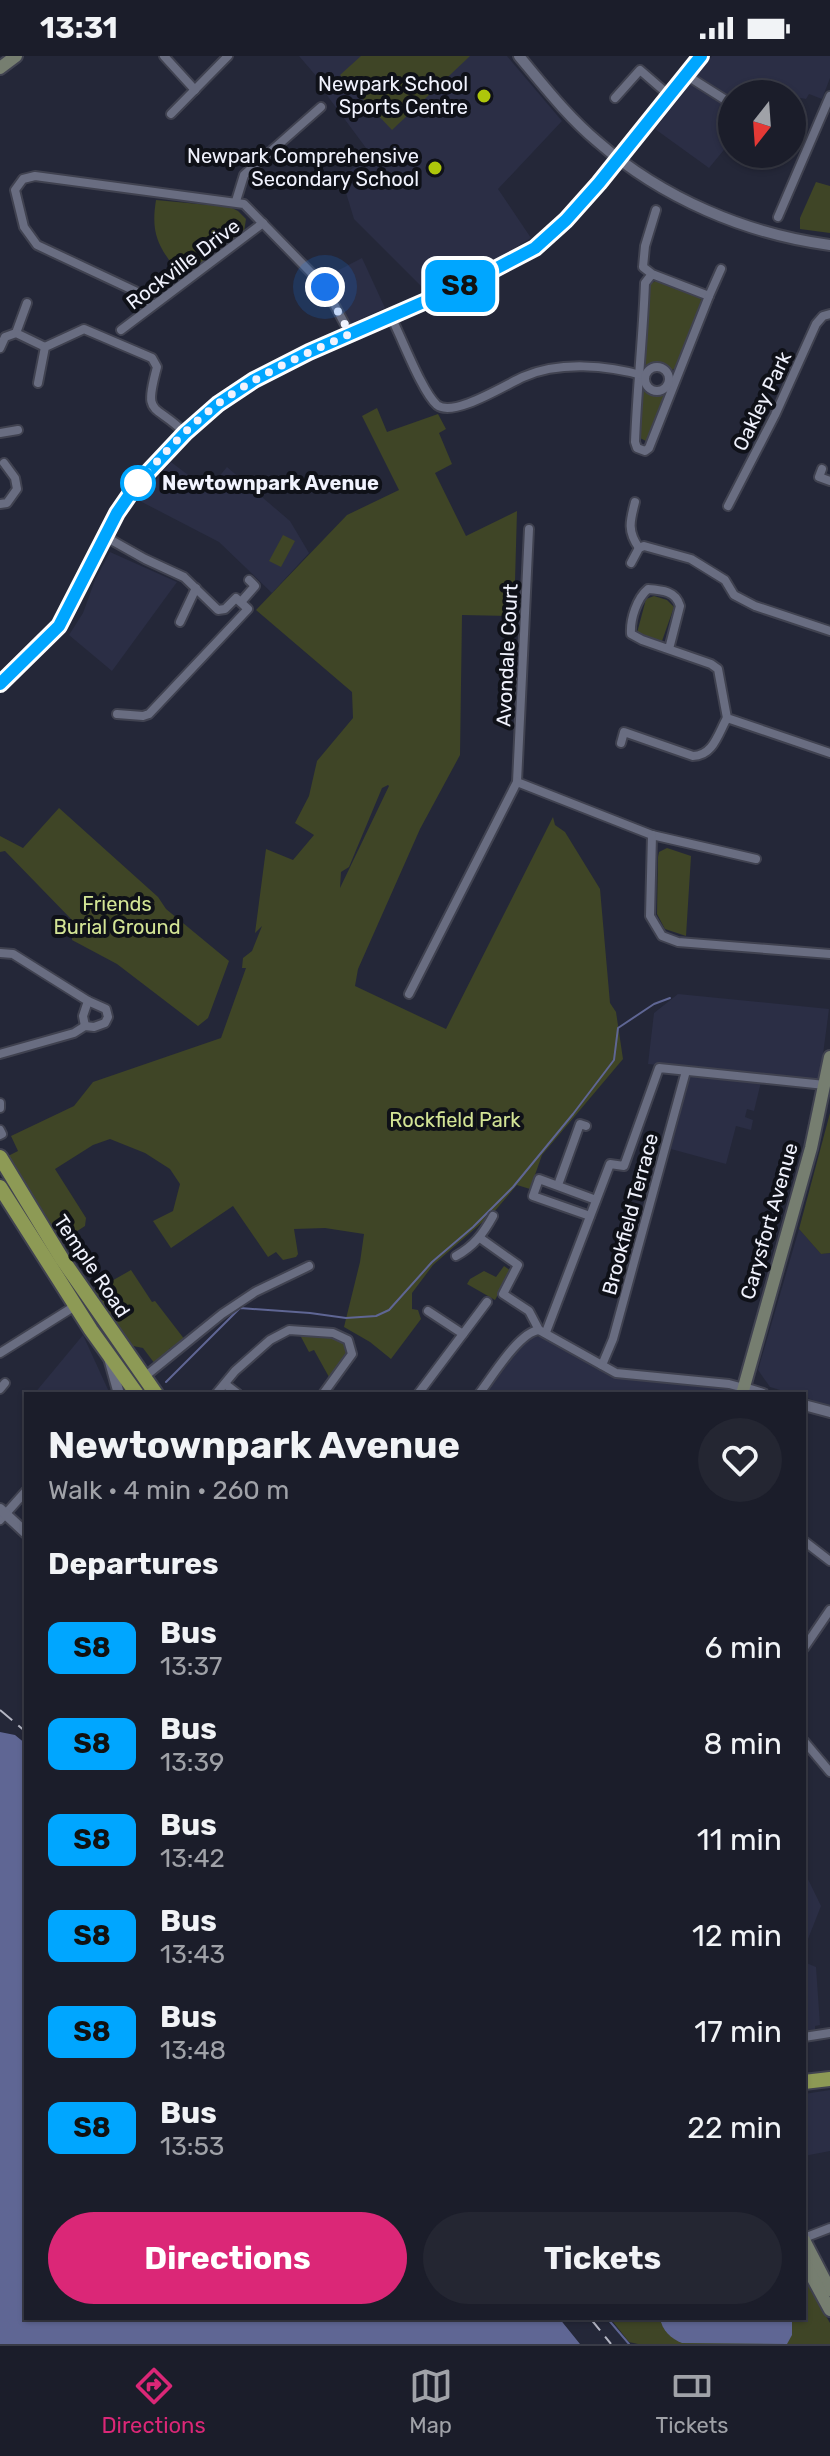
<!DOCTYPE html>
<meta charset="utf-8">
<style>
:root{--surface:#1b1d2a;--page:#242632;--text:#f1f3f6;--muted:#a0a2a8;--line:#393b47;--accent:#db2777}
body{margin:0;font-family:Rubik,sans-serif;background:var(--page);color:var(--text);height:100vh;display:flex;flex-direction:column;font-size:30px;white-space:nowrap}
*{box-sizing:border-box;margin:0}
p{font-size:26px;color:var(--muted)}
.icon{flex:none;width:44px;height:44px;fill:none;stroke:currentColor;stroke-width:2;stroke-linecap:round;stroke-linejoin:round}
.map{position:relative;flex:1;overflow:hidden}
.side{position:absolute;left:24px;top:1336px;width:782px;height:928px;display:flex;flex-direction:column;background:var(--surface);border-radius:0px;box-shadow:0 2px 6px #0004,0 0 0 2px var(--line)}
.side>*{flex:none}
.badge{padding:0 16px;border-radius:12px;font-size:28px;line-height:52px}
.needle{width:52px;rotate:197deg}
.fabs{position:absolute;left:718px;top:24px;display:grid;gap:16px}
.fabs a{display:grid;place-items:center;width:88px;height:88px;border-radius:50%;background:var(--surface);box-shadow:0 2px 6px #0004,0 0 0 2px var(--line);font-size:40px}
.you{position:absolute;width:40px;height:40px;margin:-20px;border:6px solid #fff;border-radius:50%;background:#1a73e8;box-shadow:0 0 0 12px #1a73e833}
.map>.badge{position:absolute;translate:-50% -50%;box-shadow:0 0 0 4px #fff}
h2{padding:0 24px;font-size:30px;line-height:72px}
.round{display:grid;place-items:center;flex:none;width:84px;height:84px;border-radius:42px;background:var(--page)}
.headline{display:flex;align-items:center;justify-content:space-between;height:136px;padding:0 24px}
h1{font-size:38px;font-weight:700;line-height:60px}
.button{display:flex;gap:16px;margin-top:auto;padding:16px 24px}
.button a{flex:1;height:92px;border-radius:48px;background:var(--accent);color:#fff;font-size:32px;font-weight:700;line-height:92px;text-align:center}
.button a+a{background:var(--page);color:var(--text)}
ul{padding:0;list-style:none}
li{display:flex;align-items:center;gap:24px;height:96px;padding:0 24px}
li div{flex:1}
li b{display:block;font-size:30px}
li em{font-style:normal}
li .badge{min-width:88px;font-weight:700;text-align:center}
.status{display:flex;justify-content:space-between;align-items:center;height:56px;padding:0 40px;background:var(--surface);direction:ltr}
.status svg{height:22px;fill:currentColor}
.tab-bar{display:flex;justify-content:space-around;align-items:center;height:112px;border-top:2px solid var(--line);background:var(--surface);font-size:22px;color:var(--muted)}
.tab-bar a{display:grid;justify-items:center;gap:4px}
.tab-bar .active{color:var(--accent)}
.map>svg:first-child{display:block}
</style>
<div class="status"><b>13:31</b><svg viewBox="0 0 49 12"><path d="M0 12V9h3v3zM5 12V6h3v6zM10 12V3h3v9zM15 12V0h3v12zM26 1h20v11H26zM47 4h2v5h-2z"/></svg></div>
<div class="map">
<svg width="830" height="2288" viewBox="0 0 830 2288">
<rect width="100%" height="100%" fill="#242738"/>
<!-- built -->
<g fill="#2b2e45">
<polygon points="299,0 507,0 562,65 498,133 531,182 497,203 425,234 354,163 343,127 345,118 361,106 366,92 326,38 317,21"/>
<polygon points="712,0 830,0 830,22 822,43 809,38 806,43 795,41 775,33 771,38 732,38 732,84 709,112 655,73"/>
<polygon points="362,202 385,252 348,269 325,225 333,217"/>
<polygon points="171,406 208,434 227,411 290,465 309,497 272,537 219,486 138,444"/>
<polygon points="110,496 177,526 112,615 69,579 83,557 95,524"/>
<polygon points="678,938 829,953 820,1021 816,1025 691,1012 680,1008 675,1011 648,1008 654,957"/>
<polygon points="689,1019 761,1026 754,1055 747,1053 745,1061 753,1064 751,1074 736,1070 726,1108 671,1093"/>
<polygon points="799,1173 821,1198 830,1197 830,1350 804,1341 804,1338 793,1338 770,1331 758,1314"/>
<polygon points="83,1279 110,1338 34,1338 54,1314"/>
<polygon points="532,1280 541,1281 614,1322 729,1332 732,1338 485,1338 524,1287"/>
<polygon points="804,1815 821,1850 804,1893"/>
<polygon points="804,1906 816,1911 820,1969 815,1970 815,1975 804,1976"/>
<polygon points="830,2034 830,2095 804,2100 804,2038"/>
</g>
<!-- green -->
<g fill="#3f4526" fill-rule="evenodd">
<polygon points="361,0 470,0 392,74 340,19"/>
<polygon points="816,126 830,130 830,177 800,173 800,162"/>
<path d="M 156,144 L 230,151 L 238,155 L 246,163 L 244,176 L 183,222 C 160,193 150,181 156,144 Z"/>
<polygon points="657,224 698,239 702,245 702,251 677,311 672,314 659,309 647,310 645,307 647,236 650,228"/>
<path d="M 641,327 C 650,337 658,339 669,333 L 646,385 L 640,382 Z"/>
<path d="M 377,352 L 387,376 L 438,358 L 446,373 L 439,377 L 452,408 L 435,417 L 466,480 L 517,455 L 514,560 L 462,559 L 460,699 L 420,773 L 358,913 L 355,930 L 446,973 L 553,761 L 555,769 L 565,776 L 600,833 L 610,947 L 616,956 L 623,1003 L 542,1099 L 530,1133 L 517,1129 L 493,1157 L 433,1209 L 412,1237 L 412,1253 L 418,1254 L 421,1263 L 391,1303 L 370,1286 L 344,1271 L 360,1206 L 364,1178 L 325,1172 L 294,1173 L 298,1198 L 296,1201 L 283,1204 L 276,1196 L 268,1201 L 233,1150 L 171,1192 L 153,1165 L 173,1155 L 180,1128 L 170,1113 L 145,1097 L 110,1083 L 93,1089 L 55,1113 L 86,1162 L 85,1170 L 62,1185 L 8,1100 L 18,1095 L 11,1080 L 74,1050 L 93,1026 L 221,982 L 246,912 L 242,912 L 243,902 L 252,895 L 262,870 L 255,877 L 266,793 L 293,804 L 314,779 L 295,767 L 309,740 L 317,705 L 353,662 L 352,636 L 256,554 L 347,459 L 399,434 L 362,360 ZM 388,729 L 389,730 L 340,832 L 341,816 L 349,811 L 382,732 Z"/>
<polygon points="283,479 295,485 281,511 269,505"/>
<polygon points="654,540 667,544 674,551 662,585 637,577 646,543"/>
<polygon points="59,752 158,841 166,853 229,905 208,962 198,970 117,908 72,884 72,864 5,795 0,796 0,780 23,792"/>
<polygon points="667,792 691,800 686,880 665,873 657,858 658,801 659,796"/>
<polygon points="830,1057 830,1197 821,1198 799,1173"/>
<polygon points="504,1210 511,1215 495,1244 467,1228 470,1223 484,1215 496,1221"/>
<polygon points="131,1214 152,1246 155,1245 185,1284 173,1293 170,1292 165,1300 155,1308 143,1292 133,1290 94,1235"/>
<polygon points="300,1279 335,1282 345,1289 346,1297 329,1321 314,1294 309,1296"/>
<polygon points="804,2222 830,2267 830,2288 638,2288 629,2286 610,2262 804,2262"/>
</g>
<!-- water -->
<g fill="#5f6694">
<polygon points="0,1676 15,1679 26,1688 26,2262 559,2262 580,2288 0,2288"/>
<path d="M 660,2262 L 792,2262 L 792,2279 L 787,2288 L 682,2287 C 671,2283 662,2274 660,2262 Z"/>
</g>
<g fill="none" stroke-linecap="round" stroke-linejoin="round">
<!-- stream -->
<g stroke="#5f6694" stroke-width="2">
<polyline points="166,1326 240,1252 310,1257 346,1262 376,1260 389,1254 432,1206 473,1171 513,1131 573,1058 614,1004 618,972 654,948 670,942"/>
<polyline points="607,2262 629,2288"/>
</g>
<!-- minor casing -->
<g stroke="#404250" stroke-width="12">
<g id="minor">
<polyline points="164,0 195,34"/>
<polyline points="686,19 732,48"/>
<polyline points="615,42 640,14 670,40"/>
<polyline points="171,58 228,0"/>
<polyline points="236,145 244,119 321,51"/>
<polyline points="778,161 830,40"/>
<path d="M 652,218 L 645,227 C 643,280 637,333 635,386 L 637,392 L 645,395 L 649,392 L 709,240 L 652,218 L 643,211 L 645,190 L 656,154"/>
<polyline points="709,240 721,213"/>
<polyline points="153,249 135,235 37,189 24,171 15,134 23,123 35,120 244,148 325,231 350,278"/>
<path d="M 391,261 C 402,282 422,336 437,349 C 453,362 505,329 523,321 C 559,305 607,309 645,320"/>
<polyline points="121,274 263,167"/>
<polyline points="16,277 27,247"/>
<polyline points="0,292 5,281 16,277 45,291"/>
<circle cx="657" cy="323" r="12"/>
<path d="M 38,327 L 45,291 L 84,273 L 152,302 L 157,311 C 143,362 154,346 185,377"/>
<polyline points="0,377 18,374"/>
<polyline points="822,413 819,421 830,425"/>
<path d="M 635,446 C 630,465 627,475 639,492"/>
<polyline points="0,448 7,447 17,433 15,422 4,407"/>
<polyline points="728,450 775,359 816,268 823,260 830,258"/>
<polyline points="529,473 517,726 652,779 756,803"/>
<polyline points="104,480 145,503 184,521 218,554 225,553 236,542 248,553 149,658 143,660 117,658"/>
<polyline points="631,507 639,492 644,490 691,503 725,524 734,539 755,550 830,575"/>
<polyline points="241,546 255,530 249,524"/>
<polyline points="180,566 196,532"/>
<path d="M 669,593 L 680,550 C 676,535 662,534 648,533 C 637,542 630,563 631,578 L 642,584 L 711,608 L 718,613 L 727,662 L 830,697"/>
<path d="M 621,687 L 624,676 L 693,700 C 713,700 718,678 727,662"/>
<polyline points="652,779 650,860 662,880 678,886 830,898"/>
<polyline points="0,897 13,898 88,945 83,960 85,970"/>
<polyline points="409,938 517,726"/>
<polyline points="0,998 74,977 85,970 94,971 105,967 108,961 106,953 88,945"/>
<polyline points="0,1047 0,1052"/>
<polyline points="0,1074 2,1078 0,1079"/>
<polyline points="558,1129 580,1068 586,1070"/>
<polyline points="590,1160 533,1140 539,1123 596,1144"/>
<polyline points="480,1182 518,1209 503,1238 529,1255 539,1274"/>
<path d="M 456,1200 C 474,1190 483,1178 493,1160"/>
<polyline points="428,1255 463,1278"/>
<polyline points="546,1276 610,1108 624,1110 659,1012 825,1029"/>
<polyline points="0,1297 75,1250"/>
<polyline points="602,1309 613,1283 686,1015"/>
<polyline points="143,1322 222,1258 255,1236 309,1210"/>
<polyline points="225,1328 238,1338"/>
<polyline points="0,1333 5,1327"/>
<polyline points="216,1338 235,1315 270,1284 289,1274 333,1277 348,1284 352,1298 323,1338"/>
<polyline points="418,1338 487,1246"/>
<path d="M 479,1338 C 492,1321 519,1276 539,1274 L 616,1317 L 729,1328 L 744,1332"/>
<polyline points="0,1464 26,1435"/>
<polyline points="804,1485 830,1505"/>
<polyline points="804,1592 830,1554"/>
<polyline points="804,1685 830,1716"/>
<polyline points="804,1981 830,1977"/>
<polyline points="804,2182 830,2172"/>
</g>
</g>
<!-- tertiary casing -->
<g stroke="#404250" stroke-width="14">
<g id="tertiary">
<path d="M 519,0 C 544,30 568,61 598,86 C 662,142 746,178 830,189"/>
<polyline points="109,1302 119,1338"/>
<polyline points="744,1332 763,1338"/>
<polyline points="804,1349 830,1356"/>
<polyline points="0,1453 26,1477"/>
</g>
</g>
<!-- secondary casing -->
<g stroke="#404250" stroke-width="16">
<g id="secondary">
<polyline points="0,12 16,0"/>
<polyline points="0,628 59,570 117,457 137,428 185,377 218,348 254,324 309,296 474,224 535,192 566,164 599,127 701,0"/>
<polyline points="742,1338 811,1092 830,1001"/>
<polyline points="804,2184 830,2234"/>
<polyline points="804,2206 830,2254"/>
</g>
</g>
<!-- trunk casing -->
<g stroke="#404250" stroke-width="18">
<g id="trunk">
<polyline points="0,1101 62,1203 156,1338"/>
<polyline points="0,1131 91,1274 137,1338"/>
<polyline points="804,2026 830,2023"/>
</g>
</g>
<!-- minor -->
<use href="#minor" stroke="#696d81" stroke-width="8"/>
<!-- tertiary -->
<use href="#tertiary" stroke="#696d81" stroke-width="10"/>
<!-- secondary -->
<use href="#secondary" stroke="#767e70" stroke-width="12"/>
<!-- trunk -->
<use href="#trunk" stroke="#8d9a55" stroke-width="14"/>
<!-- rail -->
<g stroke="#b4b6c3" stroke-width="2" stroke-dasharray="16 8" stroke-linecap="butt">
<polyline points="0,1654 26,1676"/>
<polyline points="590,2262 611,2288"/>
</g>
</g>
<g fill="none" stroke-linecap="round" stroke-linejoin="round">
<!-- line casing -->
<g stroke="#fff" stroke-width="18">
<polyline id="line" points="0,628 59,570 117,457 137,428 185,377 218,348 254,324 309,296 474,224 535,192 566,164 599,127 701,0"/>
</g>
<!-- line -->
<use href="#line" stroke="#00a6ff" stroke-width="12"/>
<!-- walk -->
<path stroke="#f0f2fd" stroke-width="8" stroke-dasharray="0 14.4" d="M 138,427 C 159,403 189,369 219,347 C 259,318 305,298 350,278 L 325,231"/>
</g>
<!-- markers -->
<g fill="#aec60b" stroke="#0f1118" stroke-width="3">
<circle cx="484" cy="40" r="8"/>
<circle cx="435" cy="112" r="8"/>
</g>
<circle fill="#fff" stroke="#00a6ff" stroke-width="4" cx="138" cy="427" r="16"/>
<g text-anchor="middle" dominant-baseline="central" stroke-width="8" stroke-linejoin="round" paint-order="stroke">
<!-- poi labels -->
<g font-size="20" fill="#f0f2fd" stroke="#0f1118" text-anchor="end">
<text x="468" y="28">Newpark School<tspan x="468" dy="23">Sports Centre</tspan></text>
<text x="419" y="100">Newpark Comprehensive<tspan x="419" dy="23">Secondary School</tspan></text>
</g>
<!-- street labels -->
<g font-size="20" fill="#f0f2fd" stroke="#0f1118">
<text transform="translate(183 208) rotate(-37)">Rockville Drive</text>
<text transform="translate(762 345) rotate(-64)">Oakley Park</text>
<text transform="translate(507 599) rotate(-87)">Avondale Court</text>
<text transform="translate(630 1158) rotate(-75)">Brookfield Terrace</text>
<text transform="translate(769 1165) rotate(-74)">Carysfort Avenue</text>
<text transform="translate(92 1210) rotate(56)">Temple Road</text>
</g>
<!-- stop labels -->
<g font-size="20" font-weight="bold" fill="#f0f2fd" stroke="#0f1118" text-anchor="start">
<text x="162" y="427">Newtownpark Avenue</text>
</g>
<!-- park labels -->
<g font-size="20" fill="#d3e495" stroke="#0f1118">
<text x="117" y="848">Friends<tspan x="117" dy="23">Burial Ground</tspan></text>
<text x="455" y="1064">Rockfield Park</text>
</g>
</g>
</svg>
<div class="fabs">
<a><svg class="needle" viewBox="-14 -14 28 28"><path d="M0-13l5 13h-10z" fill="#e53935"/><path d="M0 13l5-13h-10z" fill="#a0a2a8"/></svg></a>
</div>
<div class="you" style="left:325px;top:231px"></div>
<b class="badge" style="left:460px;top:230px;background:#00a6ff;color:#111">S8</b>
<section class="side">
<div class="headline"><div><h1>Newtownpark Avenue</h1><p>Walk · 4 min · 260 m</p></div><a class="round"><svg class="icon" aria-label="heart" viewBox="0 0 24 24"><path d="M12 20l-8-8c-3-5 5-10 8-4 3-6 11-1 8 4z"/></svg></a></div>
<h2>Departures</h2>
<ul>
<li><span class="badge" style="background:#00a6ff;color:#111">S8</span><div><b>Bus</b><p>13:37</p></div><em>6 min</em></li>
<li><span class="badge" style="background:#00a6ff;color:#111">S8</span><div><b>Bus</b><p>13:39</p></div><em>8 min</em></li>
<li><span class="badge" style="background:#00a6ff;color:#111">S8</span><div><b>Bus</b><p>13:42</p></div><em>11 min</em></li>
<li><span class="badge" style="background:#00a6ff;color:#111">S8</span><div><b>Bus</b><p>13:43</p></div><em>12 min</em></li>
<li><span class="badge" style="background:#00a6ff;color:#111">S8</span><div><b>Bus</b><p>13:48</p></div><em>17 min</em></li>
<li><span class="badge" style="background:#00a6ff;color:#111">S8</span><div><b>Bus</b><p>13:53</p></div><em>22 min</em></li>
</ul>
<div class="button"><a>Directions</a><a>Tickets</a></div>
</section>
</div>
<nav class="tab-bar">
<a class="active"><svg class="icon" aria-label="directions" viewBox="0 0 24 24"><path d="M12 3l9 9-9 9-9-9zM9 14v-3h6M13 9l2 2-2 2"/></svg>Directions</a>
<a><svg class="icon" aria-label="map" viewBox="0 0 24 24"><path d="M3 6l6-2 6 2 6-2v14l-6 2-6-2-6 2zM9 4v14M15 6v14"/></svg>Map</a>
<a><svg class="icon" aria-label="tickets" viewBox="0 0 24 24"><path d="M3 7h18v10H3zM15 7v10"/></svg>Tickets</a>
</nav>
